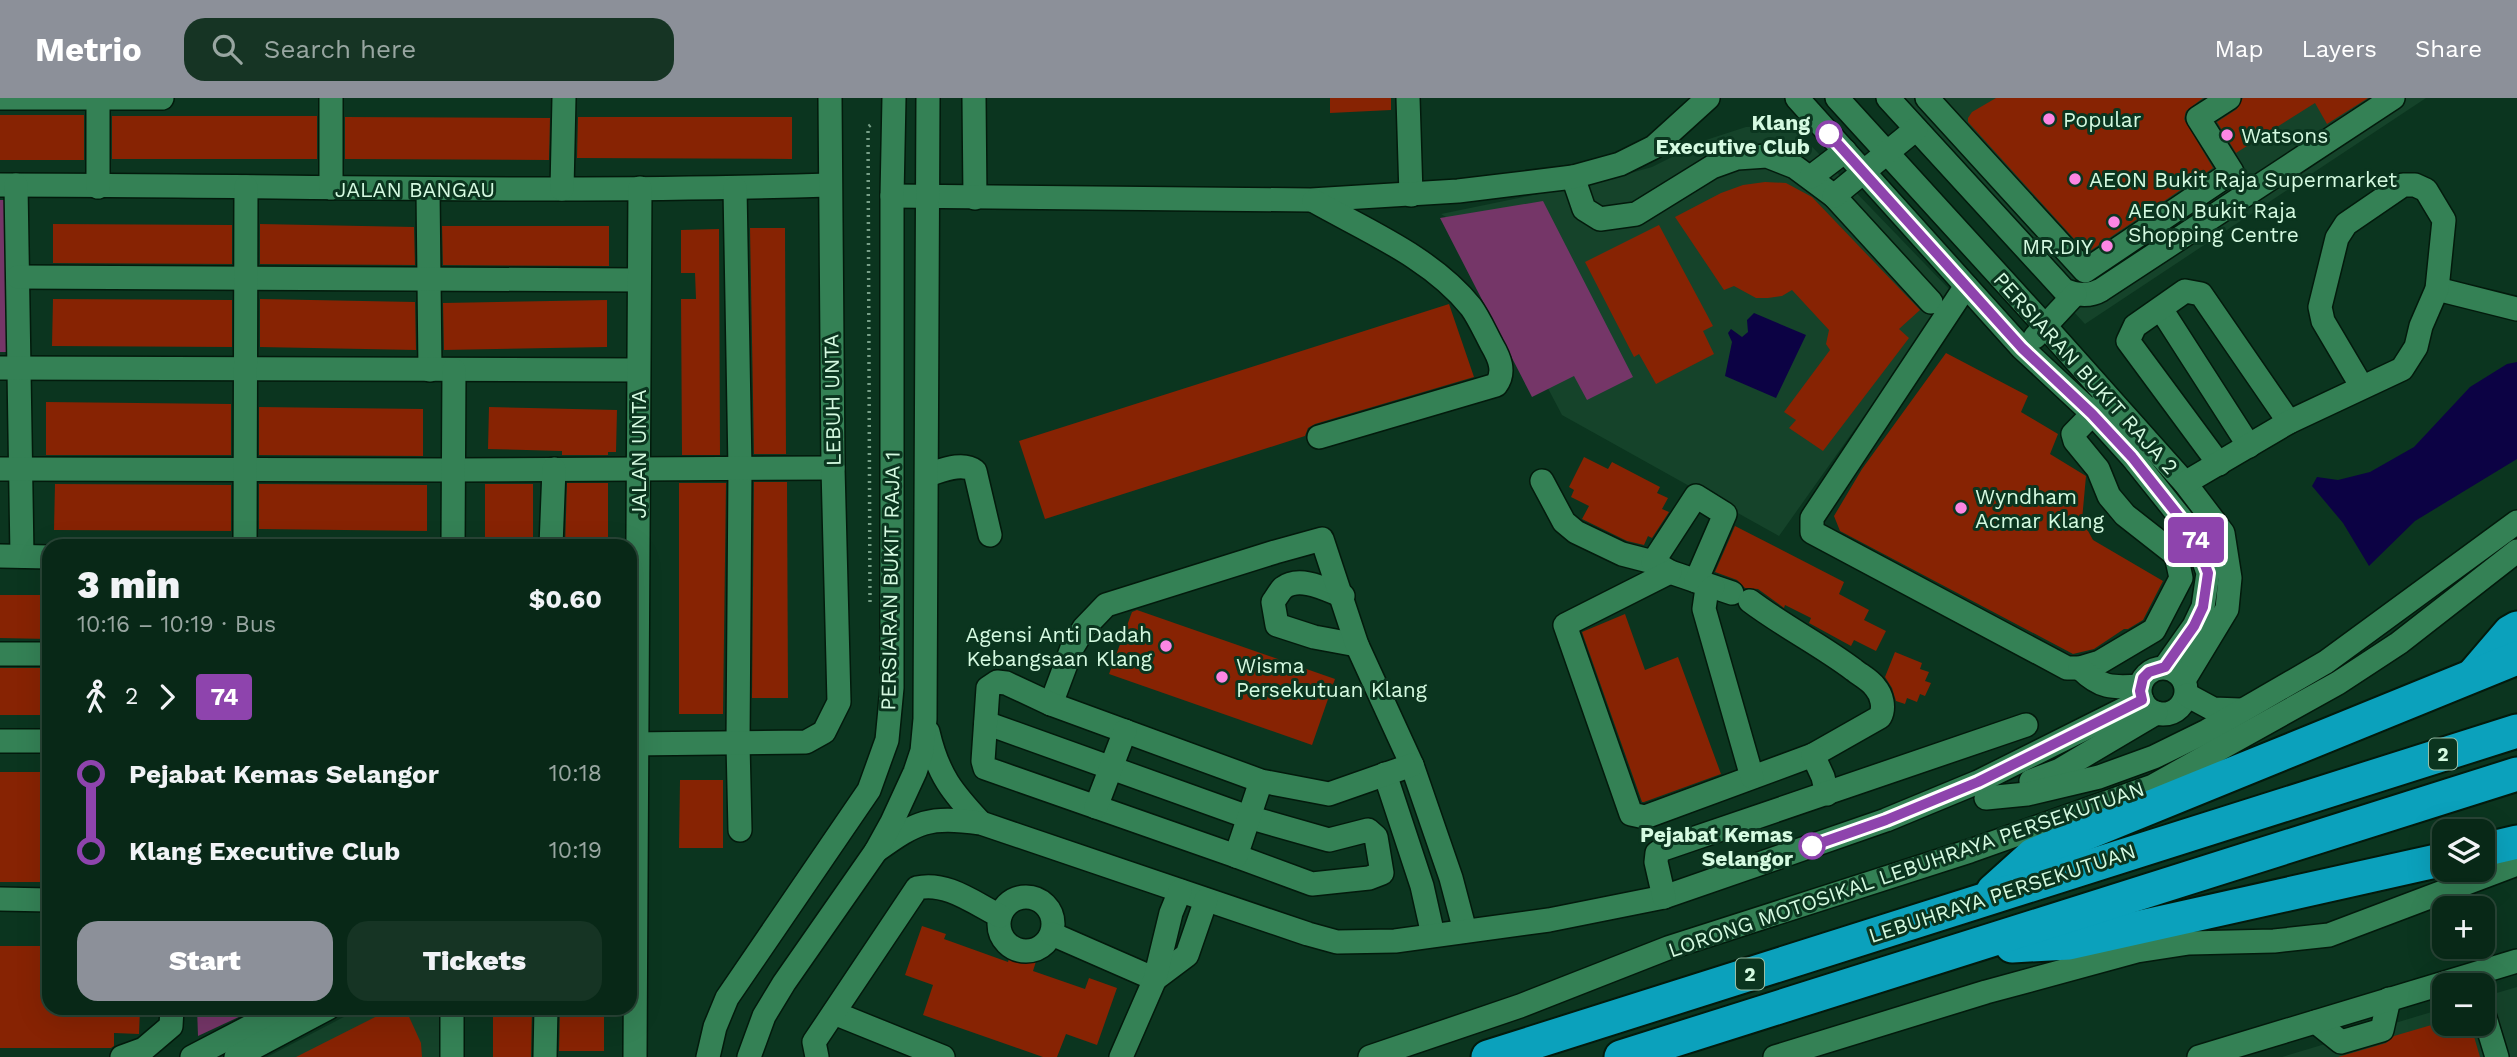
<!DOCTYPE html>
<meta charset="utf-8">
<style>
:root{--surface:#082817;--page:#163424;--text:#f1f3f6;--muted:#98a6a1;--line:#294436;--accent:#8c9099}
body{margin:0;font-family:"Work Sans",sans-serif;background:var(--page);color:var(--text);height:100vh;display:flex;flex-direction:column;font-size:26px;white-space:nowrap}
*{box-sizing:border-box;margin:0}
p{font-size:23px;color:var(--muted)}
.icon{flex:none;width:38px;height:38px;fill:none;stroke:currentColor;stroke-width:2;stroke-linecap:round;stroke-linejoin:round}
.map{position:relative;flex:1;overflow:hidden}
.details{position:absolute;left:42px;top:441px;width:595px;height:476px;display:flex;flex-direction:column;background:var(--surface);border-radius:21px;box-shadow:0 7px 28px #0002,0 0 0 2px var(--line)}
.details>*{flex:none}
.badge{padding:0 14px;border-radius:5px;font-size:24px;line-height:46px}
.buttons{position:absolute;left:2432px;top:721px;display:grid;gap:14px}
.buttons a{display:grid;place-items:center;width:63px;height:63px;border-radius:14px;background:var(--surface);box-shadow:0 7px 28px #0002,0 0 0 2px var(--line);font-size:35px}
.map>.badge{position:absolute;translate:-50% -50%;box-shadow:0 0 0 4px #fff}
.legs{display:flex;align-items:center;gap:10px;height:77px;padding:0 35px;font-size:23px}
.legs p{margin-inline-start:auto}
.headline{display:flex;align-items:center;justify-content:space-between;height:119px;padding:0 35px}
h1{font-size:38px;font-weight:800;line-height:52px}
.cta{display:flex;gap:14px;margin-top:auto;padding:14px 35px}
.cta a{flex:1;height:80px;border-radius:21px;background:var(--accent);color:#fff;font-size:28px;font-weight:800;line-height:80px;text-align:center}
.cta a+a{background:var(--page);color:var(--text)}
ul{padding:0 35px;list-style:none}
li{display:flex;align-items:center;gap:24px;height:77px;font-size:26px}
li i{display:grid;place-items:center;width:10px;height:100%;margin:0 9px;background:currentColor}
li i::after{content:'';width:18px;height:18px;margin:-9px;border:5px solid;border-radius:50%;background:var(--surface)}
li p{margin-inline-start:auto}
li:first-child i{background:linear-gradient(#0000 50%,currentColor 0)}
li:last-child i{background:linear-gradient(currentColor 50%,#0000 0)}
header{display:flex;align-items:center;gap:42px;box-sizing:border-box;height:98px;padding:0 35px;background:var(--accent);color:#fff}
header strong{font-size:33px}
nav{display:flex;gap:38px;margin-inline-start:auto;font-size:24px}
.search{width:490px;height:63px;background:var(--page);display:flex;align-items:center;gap:18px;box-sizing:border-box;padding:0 24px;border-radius:21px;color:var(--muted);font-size:26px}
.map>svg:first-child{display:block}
</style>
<header>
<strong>Metrio</strong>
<div class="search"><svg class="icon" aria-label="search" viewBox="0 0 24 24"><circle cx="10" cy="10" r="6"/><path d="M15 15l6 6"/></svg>Search here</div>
<nav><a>Map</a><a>Layers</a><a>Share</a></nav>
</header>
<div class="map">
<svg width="2517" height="959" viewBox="0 0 2517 959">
<rect width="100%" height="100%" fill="#0b351f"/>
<!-- built -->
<g fill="#15432a">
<polygon points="1876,0 2426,0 2085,226"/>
<polygon points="1791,27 1952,194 1779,438 1562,317 1463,129 1441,116 1606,82 1652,69 1706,42 1746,29"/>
<polygon points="2517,889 2517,959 2282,959 2445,910 2445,926 2483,926 2483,899"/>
<polygon points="361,910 444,910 444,959 267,959"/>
</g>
<!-- green -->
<g fill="#753668">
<polygon points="0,102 12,102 11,254 0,254"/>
<polygon points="1543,103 1633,279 1587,302 1574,278 1532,299 1440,120"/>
<polygon points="197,910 258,910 198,938"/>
</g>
<!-- water -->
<g fill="#0c0244">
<polygon points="1754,215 1806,237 1776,300 1725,278 1732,244 1728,235 1731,231 1742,239 1748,234 1747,222"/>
<polygon points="2517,264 2517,361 2415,423 2369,468 2343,425 2312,388 2317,379 2338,382 2370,374 2414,349 2470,289 2507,266"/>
</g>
<!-- building -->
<g fill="#872303">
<polygon points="1330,0 1391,0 1391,12 1330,15"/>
<polygon points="1996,0 2203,0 2186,13 2184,21 2213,70 2087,155 1968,24 1968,20 1972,14"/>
<polygon points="2243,0 2368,0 2327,26 2315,5 2236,55 2217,24 2237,11"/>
<rect x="0" y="17" width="84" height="45"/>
<rect x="112" y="18" width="205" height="43"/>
<polygon points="345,19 550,20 549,62 345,61"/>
<polygon points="578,19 792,19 792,61 577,60"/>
<polygon points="1765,84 1786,85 1812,99 1920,212 1899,231 1909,240 1823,353 1789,330 1796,322 1784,314 1830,252 1826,246 1829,232 1792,192 1782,198 1768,200 1756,200 1734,188 1724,192 1675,119 1721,95 1743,87"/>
<polygon points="53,126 232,127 232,166 53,165"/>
<polygon points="260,126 414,129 415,167 260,166"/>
<polygon points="1659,127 1713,228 1703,233 1714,256 1656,286 1639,256 1634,259 1585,164"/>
<polygon points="442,128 609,128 609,168 443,167"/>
<polygon points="750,130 785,130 786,356 754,356"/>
<polygon points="719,131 720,357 682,357 681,201 696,201 695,175 681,175 681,132"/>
<polygon points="53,201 232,202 232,249 52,248"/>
<polygon points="260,201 415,204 416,252 260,249"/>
<polygon points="607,202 607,249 444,252 443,205"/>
<polygon points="1449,206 1474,279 1315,326 1308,330 1305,338 1045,421 1019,343"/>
<polygon points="1946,255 2028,298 2021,314 2058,336 2050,356 2086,378 2082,422 2093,442 2163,483 2143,522 2128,531 2124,531 2094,551 2073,556 1840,433 1834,418 1862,371"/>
<polygon points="46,304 231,306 231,357 46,357"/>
<polygon points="259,309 423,311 423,358 259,357"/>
<polygon points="489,309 617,312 616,354 608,354 608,357 562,357 562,353 488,351"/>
<polygon points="1584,359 1608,371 1612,364 1660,389 1657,395 1668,400 1662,411 1669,414 1652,440 1648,438 1644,447 1627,443 1582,421 1589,408 1571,399 1574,392 1569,389"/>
<polygon points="754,384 787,384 788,600 752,600"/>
<polygon points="567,385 608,385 608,448 565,448"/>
<polygon points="679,385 726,385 723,616 679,616"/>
<polygon points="55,386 231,387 231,433 54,432"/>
<polygon points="259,386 427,387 427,433 259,431"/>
<rect x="485" y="386" width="48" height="62"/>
<polygon points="1735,428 1844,484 1839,496 1869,512 1864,522 1886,533 1876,553 1854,542 1851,548 1809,525 1811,520 1785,507 1784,510 1758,491 1745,490 1737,482 1715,474"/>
<polygon points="0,497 49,497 49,541 0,540"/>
<polygon points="1137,512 1335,581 1312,647 1109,576 1132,514"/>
<polygon points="1625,516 1645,572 1678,559 1721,676 1644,704 1642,704 1582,534"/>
<polygon points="1895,554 1922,565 1920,571 1929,574 1925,583 1931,585 1925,598 1920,596 1917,604 1907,600 1905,606 1896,603 1892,590 1885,579"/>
<rect x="0" y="570" width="49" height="47"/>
<rect x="0" y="674" width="49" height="110"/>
<polygon points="680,682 723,682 723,750 679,750"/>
<polygon points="922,828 946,836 944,841 1008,864 1012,851 1038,857 1033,873 1085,891 1089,880 1117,890 1097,947 1066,936 1057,959 1043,959 923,917 933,887 905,877"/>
<polygon points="0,848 49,848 49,911 140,911 139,936 114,935 114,948 111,950 0,950"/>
<polygon points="393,910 405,910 421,945 422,959 296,959"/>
<polygon points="493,910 532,910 531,959 493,959"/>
<polygon points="560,910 604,910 604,953 559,953"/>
<polygon points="2445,923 2445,926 2467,926 2473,935 2480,959 2338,959 2386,945 2394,938"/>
</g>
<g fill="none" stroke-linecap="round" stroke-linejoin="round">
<!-- minor casing -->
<g stroke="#031a0c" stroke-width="26">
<g id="minor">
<polyline points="0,0 162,0"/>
<polyline points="974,0 975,100"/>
<polyline points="1408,0 1411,97"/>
<polyline points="1797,0 2022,250 2093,316 2132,359 2188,429 2201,455 2208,475 2203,509 2194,528 2165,569"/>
<polyline points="1837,0 2045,228 2185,385 2223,435 2230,480 2227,511 2184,582"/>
<path d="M 1888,0 L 2064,192 C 2076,197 2089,199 2101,192 L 2393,0"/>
<polyline points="1927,0 2085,173 2232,74 2198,20 2229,0"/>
<polyline points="1573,79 1584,111 1600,121 1636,116 1712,69 1737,60 1767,58 1795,69 1834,98 1931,204"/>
<polyline points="1811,79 1845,53"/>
<path d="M 0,87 C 276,87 553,96 829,87"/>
<polyline points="16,87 22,458"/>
<polyline points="98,89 98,0"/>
<polyline points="331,90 331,0"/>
<polyline points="735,90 740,370 738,646 740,732"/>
<polyline points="562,91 564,0"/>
<polyline points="428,92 430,272"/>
<polyline points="892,98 1311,102 1458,93 1573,79 1620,66 1654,49 1708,0"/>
<polyline points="1834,98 1916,31"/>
<path d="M 1314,103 C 1367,133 1432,160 1471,209 C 1479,220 1485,234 1492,247 C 1499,259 1506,274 1496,287 L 1319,339"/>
<polyline points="18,179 639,182"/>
<polyline points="1966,188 1812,420 1812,434 2067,570 2080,570 2100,564 2154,532 2181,480 2176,457 2125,417 2109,398 2098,371 2075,343 2073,336 2108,300"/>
<polyline points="2437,191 2517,211"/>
<polyline points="2161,211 2249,348"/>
<polyline points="2035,239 2075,196"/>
<polyline points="0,270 638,272"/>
<polyline points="2219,366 2128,243 2135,228 2185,193 2201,196 2289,324"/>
<polyline points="0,371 453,372 833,370"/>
<path d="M 927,377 C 941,373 962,363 975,373 L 990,437"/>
<polyline points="1542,383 1564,424 1576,434 1622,456 1653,464 1670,474 1732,495"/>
<polyline points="2185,385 2289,324 2402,271 2416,249 2421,228 2437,191 2444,122 2426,92 2415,87 2403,87 2346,126 2337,140 2320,209 2323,223 2362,289"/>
<polyline points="245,448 246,89"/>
<polyline points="453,448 454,272"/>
<polyline points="551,448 554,371"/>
<polyline points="0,458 49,459"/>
<polyline points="1653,464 1696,398 1725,416 1696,483"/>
<path d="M 1670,474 L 1565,527 L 1631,716 L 1645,719 L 1813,657 L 1880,619 C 1885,610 1882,597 1875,589 C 1870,582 1860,577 1854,572 C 1821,547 1783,528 1750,503"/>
<polyline points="1713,489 1706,497 1704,511 1752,679"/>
<path d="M 1343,498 C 1327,492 1300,477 1283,490 C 1279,494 1276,500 1273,504 L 1277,527 L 1314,539 L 1357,547"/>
<polyline points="0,556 49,556"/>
<circle cx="2163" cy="593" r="23"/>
<path d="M 2080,570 C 2100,590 2112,590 2140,588"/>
<polyline points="2187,597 2213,611 2240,612"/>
<polyline points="1051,606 1072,550 1084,530 1106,507 1275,454 1322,441 1357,547 1412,667 1451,780 1465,833"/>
<polyline points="986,625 1248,719 1329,742 1368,732 1376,739 1382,775 1369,780 1312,786 1236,758"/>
<path d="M 928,634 C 938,677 952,694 981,725"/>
<polyline points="0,643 49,643"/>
<polyline points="630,646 806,644 824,634 839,604 833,370 830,0"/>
<polyline points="1813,657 1823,679 1827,696"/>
<polyline points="1385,676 1422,788 1433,837"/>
<polyline points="1261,683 1236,758 985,670 983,663 988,590 997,584 1006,585 1051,606 1261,683 1329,696 1412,667"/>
<polyline points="2031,683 2060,672 2156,615"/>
<polyline points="1986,700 2027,696 2099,679 2154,659 2207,633 2326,564 2517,424"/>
<polyline points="1096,709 1125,633"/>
<path d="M 876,753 C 918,723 928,718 981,725 L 1308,836 L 1337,844 L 1395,843 L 1549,822 L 1664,799 L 1886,722 L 1978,684 L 2142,602"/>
<polyline points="1664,799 1656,764 1657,755 1663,751 2026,627"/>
<circle cx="1026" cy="826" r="27"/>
<polyline points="0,801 49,802"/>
<polyline points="1052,836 1155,881"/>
<polyline points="1155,881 1187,857 1206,802"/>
<polyline points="2483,913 2497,959"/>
<polyline points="834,915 943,959"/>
<polyline points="2316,924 2341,944 2382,932 2389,901"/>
<polyline points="122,959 144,951 171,928 172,910"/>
<polyline points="192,959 286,910"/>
<polyline points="236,959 328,910"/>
<polyline points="452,959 452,910"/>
<polyline points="545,959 546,910"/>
<polyline points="635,959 640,90"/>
<polyline points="708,959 715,929 727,900 869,692 887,642 892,590 892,98 894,0"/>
<polyline points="749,959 764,918 784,885 876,753 892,724 915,674 922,653 925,621 928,0"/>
<path d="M 817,959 L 814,944 L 917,790 C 946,783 974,805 1000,818"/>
<polyline points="1121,959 1155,881 1171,815 1180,793"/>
<polyline points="1370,959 1520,908 1668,850 1970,753 2153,688 2338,585 2399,545 2517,453"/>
<polyline points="1775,959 1986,894 2137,853 2189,845 2274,843 2329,837 2517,766"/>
<polyline points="2199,959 2517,863"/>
</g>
</g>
<!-- highway casing -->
<g stroke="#031a0c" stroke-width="37">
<g id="highway">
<polyline points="2474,576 2510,534 2517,530"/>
<polyline points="2483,752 2517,744"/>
<polyline points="1993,793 2033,757 2517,560"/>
<polyline points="2012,848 2069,845 2445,761"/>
<polyline points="1488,959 2517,633"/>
<polyline points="1621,959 2517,676"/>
</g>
</g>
<!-- path -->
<polyline stroke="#78a088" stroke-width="3.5" stroke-dasharray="2 5" stroke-linecap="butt" points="870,504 868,29 873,25"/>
<!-- minor -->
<use href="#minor" stroke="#348155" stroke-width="23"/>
<!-- highway -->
<use href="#highway" stroke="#0ba1bc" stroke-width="33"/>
</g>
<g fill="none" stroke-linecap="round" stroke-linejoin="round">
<!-- line-1 casing -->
<g stroke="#fff" stroke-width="16">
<polyline id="line-1" points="1812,748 1886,722 1978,684 2142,602 2140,593 2143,580 2149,574 2165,569 2194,528 2203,509 2208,475 2193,436 2132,359 2092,316 2022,250 1829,36"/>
</g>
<!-- line-1 -->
<use href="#line-1" stroke="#8e44ad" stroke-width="10"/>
</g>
<!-- markers -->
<g fill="#fc86e3" stroke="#0b351f" stroke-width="2.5">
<circle cx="2049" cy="21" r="7"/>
<circle cx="2227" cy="37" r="7"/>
<circle cx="2075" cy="81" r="7"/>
<circle cx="2114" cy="124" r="7"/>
<circle cx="2107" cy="148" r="7"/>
<circle cx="1961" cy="410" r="7"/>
<circle cx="1166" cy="548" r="7"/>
<circle cx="1222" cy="579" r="7"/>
</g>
<g fill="#fff" stroke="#8e44ad" stroke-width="3.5">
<circle cx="1829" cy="36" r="12"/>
<circle cx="1812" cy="748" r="12"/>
</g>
<g text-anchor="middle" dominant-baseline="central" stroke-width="6" stroke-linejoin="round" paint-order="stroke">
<!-- shield labels -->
<g fill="#0b351f" stroke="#98bfa7" stroke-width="2">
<rect x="2429" y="640.5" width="28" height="31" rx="5"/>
<rect x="1736" y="860.5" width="28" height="31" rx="5"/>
</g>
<g font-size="19" font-weight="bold" fill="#d5fae1">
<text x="2443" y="656">2</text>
<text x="1750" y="876">2</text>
</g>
<!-- poi labels -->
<g font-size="21" fill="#d5fae1" stroke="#0b351f" text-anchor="start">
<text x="2063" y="21">Popular</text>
<text x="2241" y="37">Watsons</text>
<text x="2089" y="81">AEON Bukit Raja Supermarket</text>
<text x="2128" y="112">AEON Bukit Raja<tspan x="2128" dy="24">Shopping Centre</tspan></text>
<text x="2093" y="148" text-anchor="end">MR.DIY</text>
<text x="1975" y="398">Wyndham<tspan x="1975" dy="24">Acmar Klang</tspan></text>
<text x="1152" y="536" text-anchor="end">Agensi Anti Dadah<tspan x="1152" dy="24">Kebangsaan Klang</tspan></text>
<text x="1236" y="567">Wisma<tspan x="1236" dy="24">Persekutuan Klang</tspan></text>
</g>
<!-- stop labels -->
<g font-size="21" font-weight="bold" fill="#d5fae1" stroke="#0b351f" text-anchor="end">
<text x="1810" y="24">Klang<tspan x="1810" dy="24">Executive Club</tspan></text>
<text x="1793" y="736">Pejabat Kemas<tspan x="1793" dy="24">Selangor</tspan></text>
</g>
<!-- street labels -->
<g font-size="21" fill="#d5fae1" stroke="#0b351f">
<text x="415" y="91">JALAN BANGAU</text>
<text transform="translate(2086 275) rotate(48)">PERSIARAN BUKIT RAJA 2</text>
<text transform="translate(832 302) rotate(-91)">LEBUH UNTA</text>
<text transform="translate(638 356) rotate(-90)">JALAN UNTA</text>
<text transform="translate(890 483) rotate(-89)">PERSIARAN BUKIT RAJA 1</text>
<text transform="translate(1906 771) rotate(-19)">LORONG MOTOSIKAL LEBUHRAYA PERSEKUTUAN</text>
<text transform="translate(2002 795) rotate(-18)">LEBUHRAYA PERSEKUTUAN</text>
</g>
</g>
</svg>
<div class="buttons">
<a><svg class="icon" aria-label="layers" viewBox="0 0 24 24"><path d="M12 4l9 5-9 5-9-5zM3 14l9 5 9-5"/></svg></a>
<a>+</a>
<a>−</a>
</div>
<b class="badge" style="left:2196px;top:442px;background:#8e44ad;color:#fff">74</b>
<section class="details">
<div class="headline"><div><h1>3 min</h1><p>10:16 – 10:19 · Bus</p></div><b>$0.60</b></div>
<div class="legs"><svg class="icon" aria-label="walk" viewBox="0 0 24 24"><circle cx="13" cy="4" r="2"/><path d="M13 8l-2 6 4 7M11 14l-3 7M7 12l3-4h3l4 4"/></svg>2<svg class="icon" aria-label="forward" viewBox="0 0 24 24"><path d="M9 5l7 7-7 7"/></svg><b class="badge" style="background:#8e44ad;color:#fff">74</b></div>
<ul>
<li><i style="color:#8e44ad"></i><b>Pejabat Kemas Selangor</b><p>10:18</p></li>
<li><i style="color:#8e44ad"></i><b>Klang Executive Club</b><p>10:19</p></li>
</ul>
<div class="cta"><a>Start</a><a>Tickets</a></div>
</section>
</div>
